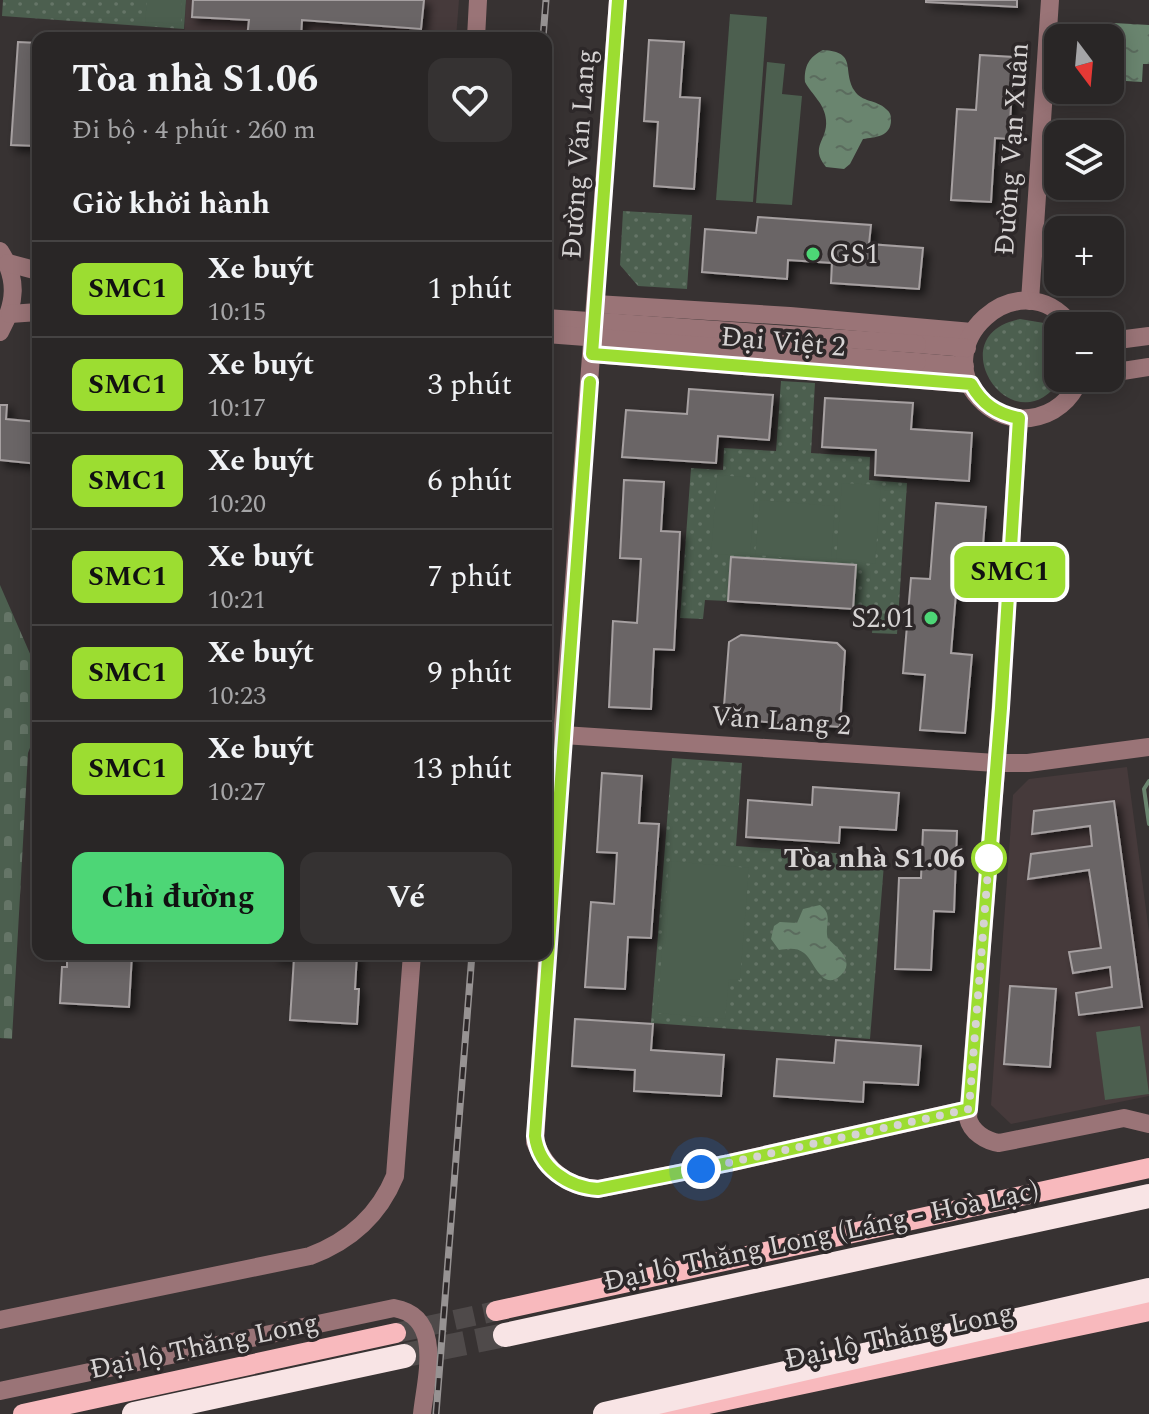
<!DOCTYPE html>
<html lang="vi">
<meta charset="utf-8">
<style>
:root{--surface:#292626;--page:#353232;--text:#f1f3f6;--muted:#a5a5a7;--line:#454343;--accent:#4dd676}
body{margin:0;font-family:Spectral,serif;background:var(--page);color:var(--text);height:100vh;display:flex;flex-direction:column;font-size:30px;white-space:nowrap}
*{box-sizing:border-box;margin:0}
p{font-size:26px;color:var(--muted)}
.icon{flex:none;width:44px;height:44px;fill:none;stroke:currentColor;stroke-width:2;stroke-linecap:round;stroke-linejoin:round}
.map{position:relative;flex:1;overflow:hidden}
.side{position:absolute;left:32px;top:32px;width:520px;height:928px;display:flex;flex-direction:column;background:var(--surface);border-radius:16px;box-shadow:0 4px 20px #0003,0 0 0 2px var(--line)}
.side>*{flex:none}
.badge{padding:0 16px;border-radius:12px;font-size:28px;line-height:52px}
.needle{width:52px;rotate:164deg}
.buttons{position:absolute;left:1044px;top:24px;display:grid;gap:16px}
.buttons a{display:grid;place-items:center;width:80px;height:80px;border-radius:16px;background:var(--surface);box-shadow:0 4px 20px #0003,0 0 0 2px var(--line);font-size:40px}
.you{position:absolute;width:40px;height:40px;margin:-20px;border:6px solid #fff;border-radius:50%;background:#1a73e8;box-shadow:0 0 0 12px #1a73e833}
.map>.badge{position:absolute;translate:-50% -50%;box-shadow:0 0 0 4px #fff}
h2{padding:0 40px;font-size:30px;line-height:72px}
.round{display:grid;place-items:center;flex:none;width:84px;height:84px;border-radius:16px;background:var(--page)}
.summary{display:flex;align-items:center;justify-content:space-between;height:136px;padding:0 40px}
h1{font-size:38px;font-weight:700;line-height:60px}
.primary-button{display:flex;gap:16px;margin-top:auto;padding:16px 40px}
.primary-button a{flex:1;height:92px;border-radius:16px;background:var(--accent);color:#111;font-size:32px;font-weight:700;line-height:92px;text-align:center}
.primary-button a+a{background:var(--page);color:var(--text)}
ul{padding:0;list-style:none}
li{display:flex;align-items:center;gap:24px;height:96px;padding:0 40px;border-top:2px solid var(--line)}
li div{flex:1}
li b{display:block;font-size:30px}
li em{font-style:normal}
li .badge{min-width:88px;font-weight:700;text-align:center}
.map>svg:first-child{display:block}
</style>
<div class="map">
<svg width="1149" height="1414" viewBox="0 0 1149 1414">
<defs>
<pattern id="grass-dots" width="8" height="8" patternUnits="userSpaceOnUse" patternTransform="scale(2)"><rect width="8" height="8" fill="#4c5f4f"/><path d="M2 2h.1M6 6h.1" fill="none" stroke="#657567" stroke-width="1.8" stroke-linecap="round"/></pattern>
<pattern id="cemetery-stones" width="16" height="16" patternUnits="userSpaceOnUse" patternTransform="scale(2)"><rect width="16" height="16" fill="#4c5f4f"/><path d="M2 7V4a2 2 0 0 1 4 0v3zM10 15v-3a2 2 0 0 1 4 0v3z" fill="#657567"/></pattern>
<pattern id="water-ripples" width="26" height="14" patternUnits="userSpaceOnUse" patternTransform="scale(2)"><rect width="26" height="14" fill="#6a856f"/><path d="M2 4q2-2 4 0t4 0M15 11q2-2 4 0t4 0" fill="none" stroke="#5b6c5e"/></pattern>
<filter id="shadow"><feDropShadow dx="5" dy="5" stdDeviation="4" flood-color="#0009"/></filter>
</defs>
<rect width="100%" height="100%" fill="#373232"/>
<!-- built -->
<g fill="#463a3b">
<polygon points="186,0 459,0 456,38 184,38"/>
<polygon points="1127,767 1149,932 1149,1096 1011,1124 991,1105 1013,795 1029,779"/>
</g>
<!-- grass -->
<g fill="url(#grass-dots)">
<polygon points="3,0 186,0 184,29 2,16"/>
<polygon points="623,211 692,215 687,289 638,286 620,265"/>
<path d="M 1020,319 L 1044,323 L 1058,335 L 1058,378 L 1061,379 C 1014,451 936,335 1020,319 Z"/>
<polygon points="781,381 815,383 811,453 870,457 869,480 907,483 897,634 872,633 874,610 853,609 855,565 731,557 728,601 705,600 703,619 680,618 691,468 723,470 724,448 776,451"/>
<polygon points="672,758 742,763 736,846 876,856 884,864 870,1039 651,1023"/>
</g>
<!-- cemetery -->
<polygon fill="url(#cemetery-stones)" points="0,585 38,672 38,727 28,753 12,1039 0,1038"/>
<!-- pitch -->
<g fill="#4c5f4f">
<polygon points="147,0 182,0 181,24 145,22"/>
<polygon points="730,14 767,17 753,202 716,200"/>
<polygon points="767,62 785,64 782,94 802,96 792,205 756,203"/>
<polygon points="717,475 756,478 750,556 711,554"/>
<polygon points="842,483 881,485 875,564 836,561"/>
<polygon points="760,500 835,506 831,561 755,555"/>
<polygon points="669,861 749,868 740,980 729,979 725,1019 657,1013"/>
<polygon points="1140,1026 1149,1094 1105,1100 1096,1032"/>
</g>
<!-- water -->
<g fill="url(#water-ripples)">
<polygon points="1114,23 1149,25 1149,64 1143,64 1142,82 1110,80"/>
<path d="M 823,50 C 858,52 842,70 854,90 C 862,103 876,99 886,109 C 890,112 891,115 891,120 C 891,137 875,137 863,139 L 850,164 L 844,169 L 826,167 C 809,146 828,141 826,120 C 825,104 812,95 805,82 C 804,66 809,57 823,50 Z"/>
<path d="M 820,905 C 834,915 824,925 828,939 C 837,947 856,962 841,975 C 822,993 814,960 804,953 C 796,947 788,949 779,950 L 771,939 L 774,926 L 780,922 L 797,923 L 803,909 Z"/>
</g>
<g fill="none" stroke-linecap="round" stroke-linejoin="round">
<!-- stream -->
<polyline stroke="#6a856f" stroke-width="4" points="1149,781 1144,789 1149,824"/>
</g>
<!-- building -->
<g fill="#6a6566" stroke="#a6a0a1" stroke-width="2" filter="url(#shadow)">
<polygon points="193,0 424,0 421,29 302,20 301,38 247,38 249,20 192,17"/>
<polygon points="926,0 1017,0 1017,7 926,2"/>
<polygon points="649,40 684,42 680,97 700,98 694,189 654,186 658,122 644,121"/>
<polygon points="18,42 38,43 38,146 11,145"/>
<polygon points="980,55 1014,57 1009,139 995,138 991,202 951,200 957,109 976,110"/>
<polygon points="758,217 871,225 869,244 923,248 919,289 831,283 832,263 788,260 787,279 702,272 705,229 756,233"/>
<polygon points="689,389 773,395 769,440 718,436 716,463 622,457 626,410 687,414"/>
<polygon points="825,398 913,403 911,429 972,433 969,481 875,475 876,450 822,447"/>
<polygon points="0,405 7,405 6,419 38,422 38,464 0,460"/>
<polygon points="624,480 664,482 661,531 680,532 674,650 654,649 651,709 609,707 613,621 637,623 641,559 620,558"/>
<polygon points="936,503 986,507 980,583 957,581 951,653 972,655 965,733 920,730 925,675 903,673 911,578 930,579"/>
<polygon points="731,557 856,565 853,609 728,601"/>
<polygon points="741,635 837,643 845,651 840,727 723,719 729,642"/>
<polygon points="602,773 642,776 639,823 659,824 651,938 628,937 625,989 585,987 591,902 614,904 617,853 597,852"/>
<polygon points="813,787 899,793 896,830 840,827 839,843 746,837 748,800 812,805"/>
<polygon points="1114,801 1142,1007 1079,1015 1076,993 1112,987 1110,967 1073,973 1069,952 1101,948 1089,870 1028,879 1031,854 1092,846 1090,826 1032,834 1034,811"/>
<polygon points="923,830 957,831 954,912 934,911 931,970 895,969 899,878 921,878"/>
<polygon points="67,954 132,954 129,1007 60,1003 62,967 67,967"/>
<polygon points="275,954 357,954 355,989 359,989 357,1024 290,1020 294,958 275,957"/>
<polygon points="1010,986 1056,989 1050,1067 1004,1064"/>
<polygon points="575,1019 653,1024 651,1050 724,1055 721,1096 634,1091 635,1070 572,1066"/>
<polygon points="836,1040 921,1046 918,1085 864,1082 863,1102 774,1096 777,1059 834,1063"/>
</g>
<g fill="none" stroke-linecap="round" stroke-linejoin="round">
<!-- major-tunnel -->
<polyline stroke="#4f4a4a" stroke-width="20" stroke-dasharray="20 10" stroke-linecap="butt" points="396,1333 496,1311"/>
<!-- highway-tunnel -->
<polyline stroke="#4f4a4a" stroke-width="24" stroke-dasharray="24 12" stroke-linecap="butt" points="406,1355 505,1335"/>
<!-- minor -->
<g stroke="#9a7477" stroke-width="18">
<path d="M 618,0 L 559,778 L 535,1142 C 546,1170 568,1187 598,1189 L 729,1163 L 969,1109"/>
<polyline points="476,38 478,0"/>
<path d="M 0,251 C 18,279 16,303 0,332"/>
<polyline points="8,263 38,271"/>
<polyline points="1030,301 1050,0"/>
<polyline points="596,304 790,316 972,332"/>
<polyline points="10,314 38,312"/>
<path d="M 1072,326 C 1020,256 922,347 984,403 C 996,414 1013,420 1030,418 C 1054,415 1071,400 1080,378"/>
<polyline points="1110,341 1149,336"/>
<polyline points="917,344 967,348"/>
<polyline points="592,354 971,384"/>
<polyline points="917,362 965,366"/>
<polyline points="1110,373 1149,367"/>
<path d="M 1019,418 L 999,733 L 968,1118 C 971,1132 986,1141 999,1143 L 1124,1118 L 1149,1124"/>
<polyline points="563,735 996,763 1028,763 1149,747"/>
<path d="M 0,1320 L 310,1256 C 350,1241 379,1215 395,1176 L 412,954"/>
<path d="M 0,1391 L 394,1308 C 444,1317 426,1377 422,1414"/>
</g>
<!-- major -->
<g stroke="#f8b9bd" stroke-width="20">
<polyline points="496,1311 1149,1168"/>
<polyline points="23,1414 396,1333"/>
<polyline points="661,1414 1149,1311"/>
</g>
<!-- highway -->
<g stroke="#f8e4e5" stroke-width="24">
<polyline points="505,1335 1149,1196"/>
<polyline points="134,1414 404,1356"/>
<polyline points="605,1414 1149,1290"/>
</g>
<!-- rail casing -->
<g stroke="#979393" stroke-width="7">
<g id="rail">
<polyline points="543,38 546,0"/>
<polyline points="436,1414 472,954"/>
</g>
</g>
<!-- rail -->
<use href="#rail" stroke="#2d2829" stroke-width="4" stroke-dasharray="12" stroke-linecap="butt"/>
<!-- minor-bridge -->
<g stroke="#9a7477" stroke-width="18">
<polyline points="546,318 917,344"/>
<polyline points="546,334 917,362"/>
</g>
</g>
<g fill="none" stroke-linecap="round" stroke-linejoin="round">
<!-- line casing -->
<g stroke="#fff" stroke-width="18">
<path id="line" d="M 590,382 L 535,1136 C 539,1168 568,1187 598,1189 L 729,1163 L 969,1109 L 1001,708 L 1019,418 C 997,414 982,404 971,384 L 592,354 L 618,0"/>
</g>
<!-- line -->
<use href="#line" stroke="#9cdd31" stroke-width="12"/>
<!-- walk -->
<polyline stroke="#d6d3d3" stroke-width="8" stroke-dasharray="0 14.4" points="701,1169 969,1109 989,858"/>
</g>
<!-- markers -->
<g fill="#4dd676" stroke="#2d2829" stroke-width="3">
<circle cx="813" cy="254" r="8"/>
<circle cx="931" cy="618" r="8"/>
</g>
<circle fill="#fff" stroke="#9cdd31" stroke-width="4" cx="989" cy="858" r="16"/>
<g text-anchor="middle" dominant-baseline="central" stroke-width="7" stroke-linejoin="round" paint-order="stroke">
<!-- street labels -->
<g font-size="28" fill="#d6d3d3" stroke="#2d2829">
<text transform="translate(1012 149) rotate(-86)">Đường Vạn Xuân</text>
<text transform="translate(579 154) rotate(-86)">Đường Văn Lang</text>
<text transform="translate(783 342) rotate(5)">Đại Việt 2</text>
<text transform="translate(781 721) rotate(4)">Văn Lang 2</text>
<text transform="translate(821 1236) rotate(-12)">Đại lộ Thăng Long (Láng - Hoà Lạc)</text>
<text transform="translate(899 1336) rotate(-12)">Đại lộ Thăng Long</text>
<text transform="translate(204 1346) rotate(-12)">Đại lộ Thăng Long</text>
</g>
<!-- poi labels -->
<g font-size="28" fill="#d6d3d3" stroke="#2d2829" text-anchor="start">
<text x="829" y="254">GS1</text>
<text x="915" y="618" text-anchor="end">S2.01</text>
</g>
<!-- stop labels -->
<g font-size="28" font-weight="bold" fill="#d6d3d3" stroke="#2d2829" text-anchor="end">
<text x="965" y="858">Tòa nhà S1.06</text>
</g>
</g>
</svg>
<div class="buttons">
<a><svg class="needle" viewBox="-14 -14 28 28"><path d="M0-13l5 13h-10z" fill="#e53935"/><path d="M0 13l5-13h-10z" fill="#a5a5a7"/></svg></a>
<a><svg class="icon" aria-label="layers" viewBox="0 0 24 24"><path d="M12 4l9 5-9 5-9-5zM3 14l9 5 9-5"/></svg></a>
<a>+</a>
<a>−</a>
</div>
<div class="you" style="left:701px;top:1169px"></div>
<b class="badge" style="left:1010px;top:572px;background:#9cdd31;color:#111">SMC1</b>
<section class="side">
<div class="summary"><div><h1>Tòa nhà S1.06</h1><p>Đi bộ · 4 phút · 260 m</p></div><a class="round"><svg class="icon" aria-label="heart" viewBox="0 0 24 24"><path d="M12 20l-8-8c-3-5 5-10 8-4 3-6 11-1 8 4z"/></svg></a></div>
<h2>Giờ khởi hành</h2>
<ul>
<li><span class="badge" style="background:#9cdd31;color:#111">SMC1</span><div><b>Xe buýt</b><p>10:15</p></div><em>1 phút</em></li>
<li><span class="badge" style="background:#9cdd31;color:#111">SMC1</span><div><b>Xe buýt</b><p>10:17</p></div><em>3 phút</em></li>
<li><span class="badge" style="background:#9cdd31;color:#111">SMC1</span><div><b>Xe buýt</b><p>10:20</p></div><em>6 phút</em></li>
<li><span class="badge" style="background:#9cdd31;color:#111">SMC1</span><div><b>Xe buýt</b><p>10:21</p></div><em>7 phút</em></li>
<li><span class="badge" style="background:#9cdd31;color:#111">SMC1</span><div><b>Xe buýt</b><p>10:23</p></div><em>9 phút</em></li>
<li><span class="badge" style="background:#9cdd31;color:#111">SMC1</span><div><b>Xe buýt</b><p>10:27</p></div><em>13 phút</em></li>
</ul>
<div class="primary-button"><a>Chỉ đường</a><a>Vé</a></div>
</section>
</div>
